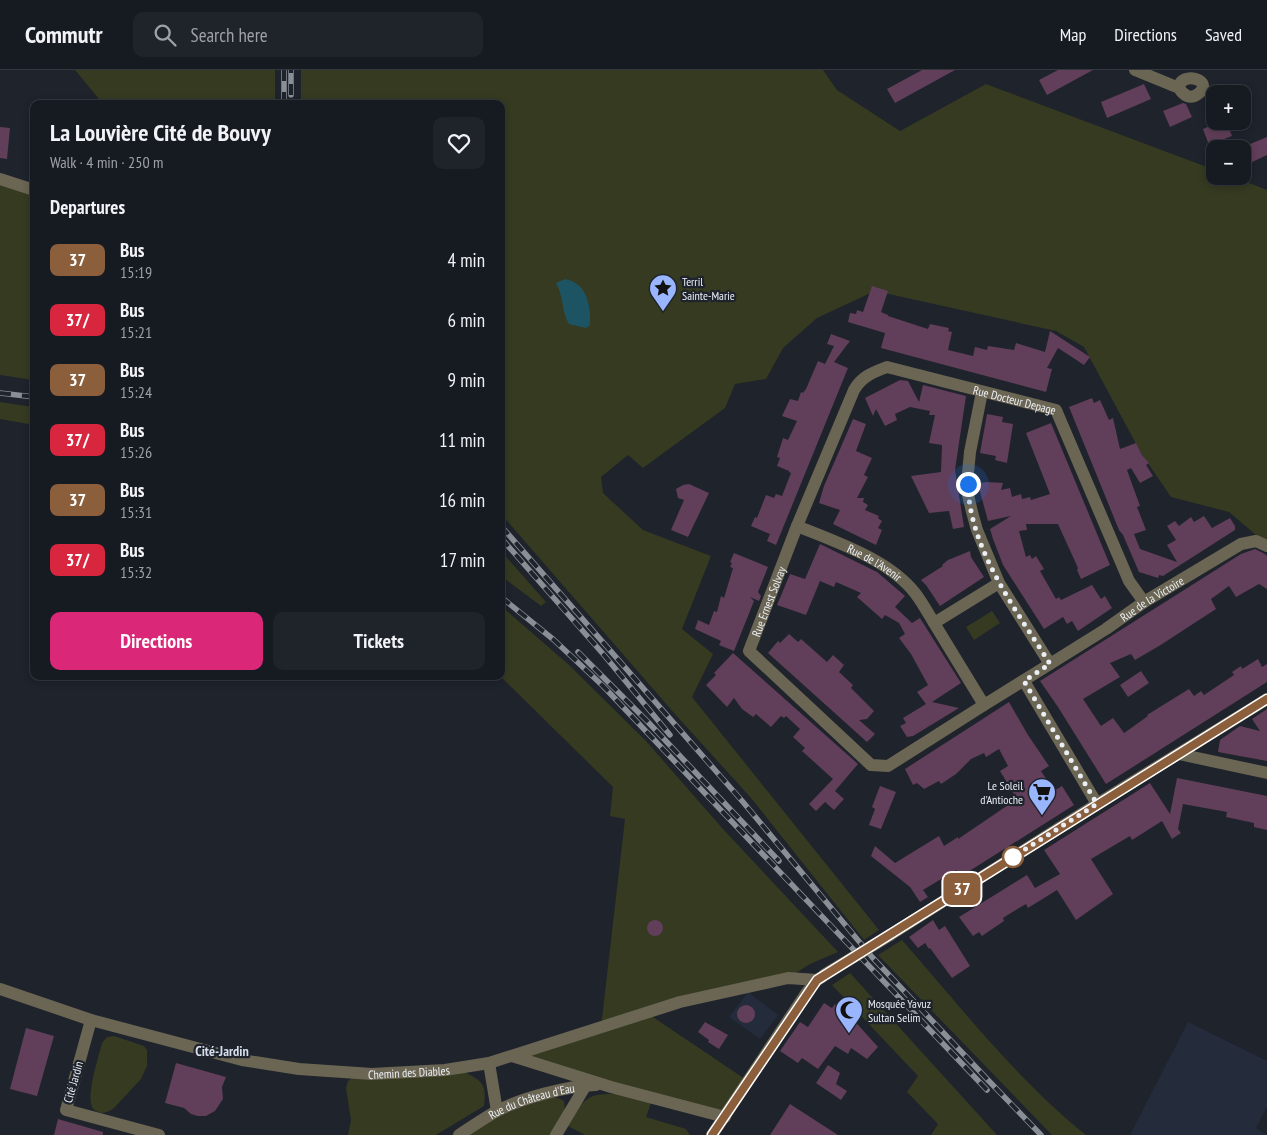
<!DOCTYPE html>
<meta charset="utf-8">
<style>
:root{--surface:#161a21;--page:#1f232a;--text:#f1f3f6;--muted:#9ea1a5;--line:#35383f;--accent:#db2777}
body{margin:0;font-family:"PT Sans Narrow",sans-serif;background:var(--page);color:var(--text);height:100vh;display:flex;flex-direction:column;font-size:19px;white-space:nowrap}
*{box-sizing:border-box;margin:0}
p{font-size:16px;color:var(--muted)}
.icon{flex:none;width:28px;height:28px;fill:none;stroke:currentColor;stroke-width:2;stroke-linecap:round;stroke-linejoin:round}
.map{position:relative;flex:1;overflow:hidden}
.panel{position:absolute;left:30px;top:30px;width:475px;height:580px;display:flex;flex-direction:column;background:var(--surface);border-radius:10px;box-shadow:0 2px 8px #0003,0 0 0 1px var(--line)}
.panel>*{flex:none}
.badge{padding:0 10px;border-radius:8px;font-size:18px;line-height:32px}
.tools{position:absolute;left:1206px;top:15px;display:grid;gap:10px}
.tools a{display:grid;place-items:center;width:45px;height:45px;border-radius:10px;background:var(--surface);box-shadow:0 2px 8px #0003,0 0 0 1px var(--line);font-size:25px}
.you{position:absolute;width:25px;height:25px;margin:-12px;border:4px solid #fff;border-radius:50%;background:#1a73e8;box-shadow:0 0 0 8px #1a73e833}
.map>.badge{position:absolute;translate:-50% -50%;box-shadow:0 0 0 2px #fff}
h2{padding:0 20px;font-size:19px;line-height:45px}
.round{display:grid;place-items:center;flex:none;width:52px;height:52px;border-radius:10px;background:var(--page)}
.head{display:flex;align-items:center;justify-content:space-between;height:85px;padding:0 20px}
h1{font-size:24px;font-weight:600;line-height:38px}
.cta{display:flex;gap:10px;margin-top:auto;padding:10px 20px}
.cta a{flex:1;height:58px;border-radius:10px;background:var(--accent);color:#fff;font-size:20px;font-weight:600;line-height:58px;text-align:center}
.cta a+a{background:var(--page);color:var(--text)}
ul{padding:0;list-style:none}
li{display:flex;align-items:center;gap:15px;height:60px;padding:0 20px}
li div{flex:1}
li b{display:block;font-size:19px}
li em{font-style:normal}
li .badge{min-width:55px;font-weight:700;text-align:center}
header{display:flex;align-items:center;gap:30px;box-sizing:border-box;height:70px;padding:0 25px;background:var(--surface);border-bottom:1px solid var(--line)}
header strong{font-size:24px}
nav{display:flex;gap:28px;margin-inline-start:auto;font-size:18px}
.search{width:350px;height:45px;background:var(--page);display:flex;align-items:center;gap:12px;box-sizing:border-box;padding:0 18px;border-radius:10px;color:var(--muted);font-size:19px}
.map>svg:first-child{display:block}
</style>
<header>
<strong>Commutr</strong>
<div class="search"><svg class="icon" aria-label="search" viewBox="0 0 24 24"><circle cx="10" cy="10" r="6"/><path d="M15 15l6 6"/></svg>Search here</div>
<nav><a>Map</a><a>Directions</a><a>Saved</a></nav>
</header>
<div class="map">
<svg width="1267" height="1065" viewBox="0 0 1267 1065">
<rect width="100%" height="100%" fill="#1e232c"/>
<!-- built -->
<g fill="#242c3b">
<polygon points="748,922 778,945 760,969 729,947"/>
<polygon points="1188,952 1267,991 1267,1036 1256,1058 1267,1065 1130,1065"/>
</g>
<!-- green -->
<g fill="#353a21">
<polygon points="75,0 275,0 275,34 103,34"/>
<polygon points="301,0 823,0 837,20 900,61 986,14 1215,100 1215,106 1231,106 1267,120 1267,476 1256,470 1256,465 1229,442 1171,427 1141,383 1084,277 1056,261 875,221 817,248 783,278 766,309 735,314 725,338 643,398 628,385 601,407 603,423 643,460 711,486 682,559 713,584 692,627 879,860 864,870 751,728 674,643 501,444 501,34 301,34"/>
<polygon points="0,112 34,122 34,310 0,305"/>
<polygon points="0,332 34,337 34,355 0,349"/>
<polygon points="501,481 546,532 541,536 501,506"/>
<path d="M 501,536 L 568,594 L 646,671 L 723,759 L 838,882 L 810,894 L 788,908 L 647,943 L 748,1011 L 725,1047 L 653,1028 L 646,1047 L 686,1059 L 690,1065 L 585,1065 L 566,1055 C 589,1023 586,1024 627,1024 L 512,986 L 601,957 L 625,749 L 610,746 L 613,717 L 500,606 L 501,606 Z"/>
<polygon points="992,541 1000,553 974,570 966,557"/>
<path d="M 902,870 C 960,936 1016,1009 1086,1065 L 1052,1065 L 878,885 Z"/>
<polygon points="850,903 997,1065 931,1065 938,1054 907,1022 918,1006 832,915"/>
<path d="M 114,966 L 144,976 L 147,980 L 147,996 L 141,1009 L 114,1038 C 108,1042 102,1045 96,1041 C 82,1035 99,986 102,973 L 107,967 Z"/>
<path d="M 457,998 C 478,1010 488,1009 484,1036 L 436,1065 L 348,1065 L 351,1050 L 346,1018 L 348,1011 L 358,1003 Z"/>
<polygon points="550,1026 558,1028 564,1031 565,1040 556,1065 459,1065 497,1041"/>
</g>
<!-- water -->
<path fill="#1d5464" d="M 565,209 C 587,213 591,235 590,255 L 586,258 L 569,254 C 561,241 564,226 556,213 Z"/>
<!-- building -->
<g fill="#613e59">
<polygon points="922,0 955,0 895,33 887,19"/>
<polygon points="1058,0 1093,0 1047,25 1039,10"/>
<polygon points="1144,14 1151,29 1107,48 1101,32"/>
<polygon points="1183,33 1186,34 1192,47 1170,57 1163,41"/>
<polygon points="1221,51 1226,51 1232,66 1209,75 1203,59"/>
<polygon points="0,57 10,58 7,89 0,88"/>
<polygon points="1267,67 1267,85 1250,93 1243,77"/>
<polygon points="872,216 888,221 881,242 888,245 888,246 928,259 930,254 949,258 948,261 952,262 948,280 973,286 975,277 987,280 988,276 1014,280 1016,273 1045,282 1050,261 1090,287 1084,295 1058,278 1047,298 1052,299 1046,322 881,278 885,263 848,252 850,243 856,244 857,240 863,242"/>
<polygon points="831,264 850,271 834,292 848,298 776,475 767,471 770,464 751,456 755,447 757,448 766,425 774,428 776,424 782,426 791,403 789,402 789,401 777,396 780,388 777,387 783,368 788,370 797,351 782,346 790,329 798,331 801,322 803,323 806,319 818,291 825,294 834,276 827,274"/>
<polygon points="900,310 908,311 919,332 923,315 966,326 955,400 964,457 953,459 949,441 929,443 911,406 941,402 942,375 929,373 935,345 929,345 930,341 910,337 895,344 897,350 885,356 876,339 873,346 865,328"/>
<polygon points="1092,328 1094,333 1100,330 1109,350 1113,348 1120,379 1136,373 1142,385 1149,393 1146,395 1153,406 1140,413 1131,398 1127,400 1140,436 1137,437 1146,460 1134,464 1140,479 1177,492 1167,475 1176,470 1167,456 1175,451 1179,456 1191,447 1194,452 1204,446 1212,458 1230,448 1235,456 1235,460 1163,506 1159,505 1158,508 1139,502 1123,465 1119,460 1069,337"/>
<polygon points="987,344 1003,347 1002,352 1013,354 1007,393 995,390 996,386 980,383"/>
<polygon points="853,349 866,354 856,381 872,388 864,405 868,407 857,428 864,428 863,432 868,435 865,440 879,446 878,448 882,451 878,458 882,460 876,475 833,454 840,440 819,433 824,416"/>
<polygon points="1051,353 1110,495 1081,509 1077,500 1078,498 1058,454 1026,454 1027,460 1019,461 1026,487 1030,485 1032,489 1036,486 1044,499 1040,501 1056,529 1059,527 1061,530 1092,515 1101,529 1105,526 1112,538 1078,561 1072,551 1067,554 1063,547 1044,559 1003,495 993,469 990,459 1011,446 988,451 979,418 980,413 987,412 1003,413 1001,420 1010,418 1012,427 1021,424 1022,429 1030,427 1031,430 1050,424 1026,363"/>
<polygon points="689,414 709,423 688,467 671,460 684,430 678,428 676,419 683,415"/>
<polygon points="820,474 877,502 905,526 895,537 912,553 920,548 961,613 932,632 959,638 913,666 907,667 900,656 906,653 903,648 926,634 917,622 928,615 911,584 899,568 905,564 899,553 885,545 882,549 857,527 861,523 836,512 834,517 820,511 806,545 777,535 790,504 805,509"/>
<polygon points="1255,479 1265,484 1267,486 1267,519 1259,514 1236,527 1229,516 1211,529 1216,539 1159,576 1135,590 1131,584 1110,593 1120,607 1083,629 1101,656 1113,648 1124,663 1148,646 1147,645 1189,619 1194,626 1201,621 1204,625 1234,605 1232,602 1241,596 1242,599 1258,589 1262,597 1267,594 1267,612 1106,714 1058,637 1040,611 1241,484"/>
<polygon points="970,481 971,487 984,507 940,536 926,515 921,510 943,496 942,495 948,490"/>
<polygon points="734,483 768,497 758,522 761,526 759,531 750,527 754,531 734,581 719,575 721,571 695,559 698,550 709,555 714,541 717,542 721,526 724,528 733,498 730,497 732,493 730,492"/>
<polygon points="789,564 798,572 801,569 827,592 833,585 844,595 839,602 853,615 851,618 874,641 867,649 859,650 875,664 867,672 768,583 778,571 780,573"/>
<polygon points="733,583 858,694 835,721 844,729 834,740 825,732 816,741 809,734 833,709 802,681 805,678 793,667 800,659 786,646 784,648 781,646 771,657 756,644 753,647 742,639 734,628 727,637 706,615 716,605 714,603"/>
<polygon points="1141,601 1149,613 1128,627 1120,615"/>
<polygon points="1009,632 1028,665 1049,696 1041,701 1054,721 1062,716 1074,735 960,807 956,800 923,820 928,827 920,832 910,817 871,786 875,776 895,793 939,766 944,776 958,767 958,769 1017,729 1000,701 1008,696 999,679 986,687 984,683 971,689 956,704 941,714 939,711 924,719 917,713 913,715 905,699"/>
<polygon points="1267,639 1267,691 1218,682 1220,670 1240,656 1260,661 1252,649"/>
<polygon points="1177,708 1267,726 1267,760 1254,757 1254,753 1226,747 1227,742 1183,734 1178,759 1181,763 1172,769 1162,751 1132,770 1130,766 1091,789 1113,824 1076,850 1057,820 1028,838 1026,834 1014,841 1003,848 1004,851 982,866 979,862 973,866 959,847 1027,805 1035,818 1060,804 1044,780 1150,713 1170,744"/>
<polygon points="880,716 896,722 881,759 869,755 875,739 872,737"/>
<polygon points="933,850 939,860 945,856 970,896 952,908 930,878 929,879 925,873 918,878 909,867"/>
<circle cx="655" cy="858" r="8"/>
<polygon points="824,933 832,938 835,934 851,947 878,977 867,989 851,978 848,984 835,976 818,999 802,988 798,993 780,981 800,952 808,957"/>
<circle cx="746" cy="944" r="9"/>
<polygon points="705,952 728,965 719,979 708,972 709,970 698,962"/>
<polygon points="26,958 54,966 37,1026 10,1019"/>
<polygon points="176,993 226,1007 222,1017 223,1029 215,1041 206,1046 198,1046 191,1044 184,1038 165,1033"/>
<polygon points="828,995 840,1003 836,1014 847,1021 841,1030 816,1013"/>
<polygon points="790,1034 838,1065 770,1065"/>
<polygon points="58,1049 103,1062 103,1065 54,1065"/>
</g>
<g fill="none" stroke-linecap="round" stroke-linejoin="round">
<!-- minor -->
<g stroke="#6b6553" stroke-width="12">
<path d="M 1135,0 L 1179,18 C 1183,25 1190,30 1198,24 C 1216,10 1180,0 1179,18"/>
<polyline points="0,109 34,120"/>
<polyline points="982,322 970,382 968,403 968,425 972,442 977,460 999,513 1050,594 984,635 934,553 999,513"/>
<path id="s1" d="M 797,456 C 836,472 888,489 915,523 C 922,532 928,543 934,553"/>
<path id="s2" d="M 1050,594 L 1106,559 L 1144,532 L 1241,474 L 1256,471 L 1267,476"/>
<polyline points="1024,611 1097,734"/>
<path id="s3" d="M 984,635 L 888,696 L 871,695 L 749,581 L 797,456 L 854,320 C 862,306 874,302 887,297 L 1056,340 L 1129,511 L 1144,532"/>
<polyline points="1179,684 1267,703"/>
<polyline points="890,865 1097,734 1267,629"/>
<path id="s4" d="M 0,919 L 91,950 L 242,990 L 299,999 L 372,1004 L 445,1000 L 489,993 L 680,932 L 788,908 L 817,910"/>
<polyline points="91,950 66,1040 159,1065"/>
<polyline points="512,986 611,1017 725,1047"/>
<polyline points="489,993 497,1041"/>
<path id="s5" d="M 459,1065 C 471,1057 483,1049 495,1042 C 521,1028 567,1016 596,1015"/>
<polyline points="556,1065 586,1015"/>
<polyline points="712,1065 807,922 817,910 822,907"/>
</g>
<!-- rail casing -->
<g stroke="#8a8f96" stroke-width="5.5">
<g id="rail">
<polyline points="284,0 284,34"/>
<polyline points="291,25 291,0"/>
<polyline points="0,323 34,327"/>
<polyline points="501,456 743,732 872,887 987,1009 1041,1065"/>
<polyline points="501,468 604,585 670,665"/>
<polyline points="501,527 554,570 603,616 987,1020"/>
<polyline points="578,582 648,652 779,791"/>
</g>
</g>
<!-- rail -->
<use href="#rail" stroke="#1e232c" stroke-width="4" stroke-dasharray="11" stroke-linecap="butt"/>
<!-- minor-bridge -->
<polyline stroke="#6b6553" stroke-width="12" points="824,905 890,865"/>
</g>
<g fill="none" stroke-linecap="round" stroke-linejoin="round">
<!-- line casing -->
<g stroke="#fff" stroke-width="11">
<polyline id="line" points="712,1065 817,910 1267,629"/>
</g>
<!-- line -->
<use href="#line" stroke="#8b5e3c" stroke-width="8"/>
<!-- walk -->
<path stroke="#ebeff5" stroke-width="5" stroke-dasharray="0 9" d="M 968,414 C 969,479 1017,541 1050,594 L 1024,611 L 1097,734 L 1013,787"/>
</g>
<!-- icons -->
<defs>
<g id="sight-pin" transform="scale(1.4375)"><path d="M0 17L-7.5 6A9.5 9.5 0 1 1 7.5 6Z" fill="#99b5fd" stroke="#1e232c"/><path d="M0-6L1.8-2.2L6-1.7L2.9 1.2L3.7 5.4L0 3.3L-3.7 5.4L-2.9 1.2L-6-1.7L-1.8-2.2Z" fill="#111"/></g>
<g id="supermarket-pin" transform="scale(1.4375)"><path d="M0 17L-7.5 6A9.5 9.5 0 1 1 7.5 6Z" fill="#99b5fd" stroke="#1e232c"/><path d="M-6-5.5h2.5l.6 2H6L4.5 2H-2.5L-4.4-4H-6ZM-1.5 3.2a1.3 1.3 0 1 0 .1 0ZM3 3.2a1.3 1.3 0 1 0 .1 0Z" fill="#111"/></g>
<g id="mosque-pin" transform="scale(1.4375)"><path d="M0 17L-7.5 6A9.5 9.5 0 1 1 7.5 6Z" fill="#99b5fd" stroke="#1e232c"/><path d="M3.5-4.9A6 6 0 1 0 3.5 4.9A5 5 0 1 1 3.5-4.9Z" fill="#111"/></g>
</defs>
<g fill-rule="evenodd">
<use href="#sight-pin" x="663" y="218"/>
<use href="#supermarket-pin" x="1042" y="722"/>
<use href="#mosque-pin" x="849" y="940"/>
</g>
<!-- markers -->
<circle fill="#fff" stroke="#8b5e3c" stroke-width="2.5" cx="1013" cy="787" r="10"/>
<g text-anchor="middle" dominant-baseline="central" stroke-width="4.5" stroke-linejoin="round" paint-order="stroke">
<!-- poi labels -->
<g font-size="12" fill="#ebeff5" stroke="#1e232c" text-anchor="start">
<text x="682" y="211">Terril<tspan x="682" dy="14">Sainte-Marie</tspan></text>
<text x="1023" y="715" text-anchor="end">Le Soleil<tspan x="1023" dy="14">d'Antioche</tspan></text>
<text x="868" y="933">Mosquée Yavuz<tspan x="868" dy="14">Sultan Selim</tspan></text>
</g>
<!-- street labels -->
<g font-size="12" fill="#ebeff5" stroke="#1e232c">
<text stroke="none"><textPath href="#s3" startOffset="752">Rue Docteur Depage</textPath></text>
<text stroke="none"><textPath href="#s1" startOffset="86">Rue de l'Avenir</textPath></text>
<text stroke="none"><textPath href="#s2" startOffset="121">Rue de la Victoire</textPath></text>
<text stroke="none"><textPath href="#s3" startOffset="351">Rue Ernest Solvay</textPath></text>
<text stroke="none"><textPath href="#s4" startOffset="420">Chemin des Diables</textPath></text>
<text transform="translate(73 1012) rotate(-74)">Cité Jardin</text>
<text stroke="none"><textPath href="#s5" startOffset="81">Rue du Château d'Eau</textPath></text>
</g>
<!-- neighbourhood labels -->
<g font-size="14" font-weight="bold" fill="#d7deeb" stroke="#1e232c">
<text x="222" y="981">Cité-Jardin</text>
</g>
</g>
</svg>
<div class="tools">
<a>+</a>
<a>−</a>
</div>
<div class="you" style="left:968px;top:414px"></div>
<b class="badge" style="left:962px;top:819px;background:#8b5e3c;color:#fff">37</b>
<section class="panel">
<div class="head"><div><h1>La Louvière Cité de Bouvy</h1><p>Walk · 4 min · 250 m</p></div><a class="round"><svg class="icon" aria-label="heart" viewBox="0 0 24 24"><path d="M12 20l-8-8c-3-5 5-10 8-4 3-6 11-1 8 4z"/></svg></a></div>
<h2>Departures</h2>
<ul>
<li><span class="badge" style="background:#8b5e3c;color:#fff">37</span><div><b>Bus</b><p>15:19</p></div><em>4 min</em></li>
<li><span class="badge" style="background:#d7263d;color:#fff">37/</span><div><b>Bus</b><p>15:21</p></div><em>6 min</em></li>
<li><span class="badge" style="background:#8b5e3c;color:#fff">37</span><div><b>Bus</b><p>15:24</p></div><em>9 min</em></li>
<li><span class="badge" style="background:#d7263d;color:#fff">37/</span><div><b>Bus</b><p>15:26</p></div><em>11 min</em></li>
<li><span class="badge" style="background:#8b5e3c;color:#fff">37</span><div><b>Bus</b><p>15:31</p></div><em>16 min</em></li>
<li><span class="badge" style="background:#d7263d;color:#fff">37/</span><div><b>Bus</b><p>15:32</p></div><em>17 min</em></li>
</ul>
<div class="cta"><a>Directions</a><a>Tickets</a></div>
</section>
</div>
